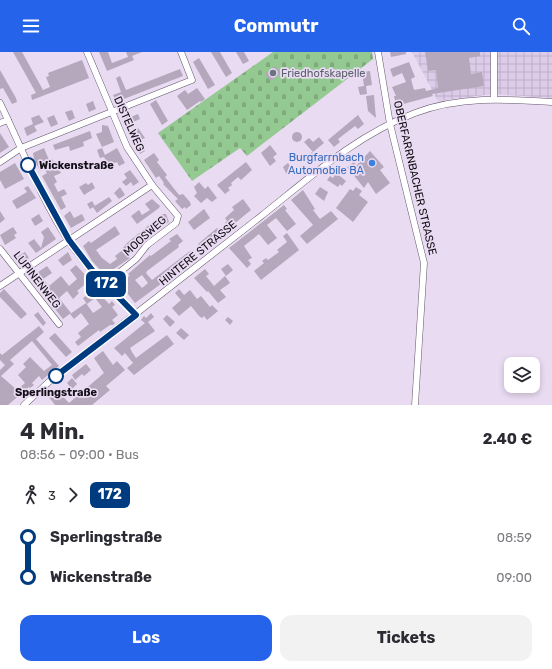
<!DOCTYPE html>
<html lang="de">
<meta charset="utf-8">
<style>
:root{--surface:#fff;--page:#f2f2f3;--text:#2b2b33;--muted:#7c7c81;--accent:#2563eb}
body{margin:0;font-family:Rubik,sans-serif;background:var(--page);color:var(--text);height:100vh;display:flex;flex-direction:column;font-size:15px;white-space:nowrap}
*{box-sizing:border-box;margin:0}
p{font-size:13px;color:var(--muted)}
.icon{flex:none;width:22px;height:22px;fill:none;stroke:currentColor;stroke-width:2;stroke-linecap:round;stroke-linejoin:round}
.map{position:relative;height:353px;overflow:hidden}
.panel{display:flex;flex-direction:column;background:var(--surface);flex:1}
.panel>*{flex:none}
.badge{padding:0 8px;border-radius:6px;font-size:14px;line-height:26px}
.buttons{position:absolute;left:504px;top:305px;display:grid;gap:8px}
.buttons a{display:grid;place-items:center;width:36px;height:36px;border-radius:8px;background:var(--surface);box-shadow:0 2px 6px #0003;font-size:20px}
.map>.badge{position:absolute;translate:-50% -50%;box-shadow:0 0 0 2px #fff}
.legs{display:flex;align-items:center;gap:6px;height:44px;padding:0 20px;font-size:13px}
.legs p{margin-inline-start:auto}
.summary{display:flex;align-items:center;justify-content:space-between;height:68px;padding:0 20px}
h1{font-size:22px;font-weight:700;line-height:30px}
.cta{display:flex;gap:8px;margin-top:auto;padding:8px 20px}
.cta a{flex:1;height:46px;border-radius:12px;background:var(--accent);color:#fff;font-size:16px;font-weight:700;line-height:46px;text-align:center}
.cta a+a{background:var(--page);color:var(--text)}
ul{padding:0 20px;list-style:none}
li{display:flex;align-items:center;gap:14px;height:40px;font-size:15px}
li i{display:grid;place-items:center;width:6px;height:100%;margin:0 5px;background:currentColor}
li i::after{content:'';width:10px;height:10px;margin:-5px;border:3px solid;border-radius:50%;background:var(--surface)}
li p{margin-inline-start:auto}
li:first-child i{background:linear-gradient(#0000 50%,currentColor 0)}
li:last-child i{background:linear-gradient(currentColor 50%,#0000 0)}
header{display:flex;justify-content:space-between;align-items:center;height:52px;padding:0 20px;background:var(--accent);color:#fff;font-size:18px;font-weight:700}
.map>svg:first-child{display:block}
</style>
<header><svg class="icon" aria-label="menu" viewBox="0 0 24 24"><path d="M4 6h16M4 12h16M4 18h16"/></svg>Commutr<svg class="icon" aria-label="search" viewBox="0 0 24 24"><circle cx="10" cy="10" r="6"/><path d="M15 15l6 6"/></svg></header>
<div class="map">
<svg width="552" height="353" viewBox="0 0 552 353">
<defs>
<pattern id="industrial-grid" width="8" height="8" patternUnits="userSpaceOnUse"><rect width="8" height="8" fill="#ddcce9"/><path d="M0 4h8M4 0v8" fill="none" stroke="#bdaec7"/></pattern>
<pattern id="cemetery-stones" width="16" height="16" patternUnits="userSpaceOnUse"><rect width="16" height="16" fill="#94c991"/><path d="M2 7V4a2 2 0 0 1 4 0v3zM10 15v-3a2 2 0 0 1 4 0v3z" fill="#7fab7c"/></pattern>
</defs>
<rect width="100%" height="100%" fill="#e9dbf2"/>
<!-- industrial -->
<polygon fill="url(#industrial-grid)" points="412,0 552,0 552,46 493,42 438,49"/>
<!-- cemetery -->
<polygon fill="url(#cemetery-stones)" points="273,0 372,0 373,7 247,104 240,96 192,129 158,81"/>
<!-- building -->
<g fill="#b5a7bc" fill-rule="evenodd">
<polygon points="13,0 22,0 43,38 50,35 46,25 49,24 48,21 82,8 89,26 32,48 31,43 36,41"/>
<polygon points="99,0 108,0 112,11 128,5 126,0 142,0 132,4 134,8 107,19"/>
<polygon points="211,0 220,0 232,21 226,25"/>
<polygon points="236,0 244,0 249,9 243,12"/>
<polygon points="390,0 406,0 406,2 391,5"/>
<polygon points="425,0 480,0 480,4 469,6 471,22 482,20 484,34 432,42 433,44 396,54 394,44 396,44 392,35 406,30 402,21 393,25 390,17 409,10 415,25 411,27 414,38 425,36 426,39 438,36 436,18 428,19"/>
<polygon points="199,6 215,33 208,37 193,10"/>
<polygon points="275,14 281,21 271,29 265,22"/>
<polygon points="180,17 183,24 116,50 113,43 121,40 116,26 120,24 126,38"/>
<polygon points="0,18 16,46 17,50 12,52 3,36 0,37"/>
<polygon points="370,19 372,33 366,34 367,42 360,43 358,35 364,34 362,20"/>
<polygon points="197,36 205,47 201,50 200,49 187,58 177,44 185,38 188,42"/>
<polygon points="374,43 375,56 376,66 368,59 366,44"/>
<polygon points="156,48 168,69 162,73 150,52"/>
<polygon points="93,49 96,57 89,60 86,52"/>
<polygon points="72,58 75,66 69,69 65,60"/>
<polygon points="130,62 131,65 138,62 140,67 128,72 124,64"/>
<polygon points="39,63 44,70 34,74 37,79 27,84 24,76 33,72 31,66"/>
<polygon points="54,63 58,72 51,75 47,66"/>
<polygon points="358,63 364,72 358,77 355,74 338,87 340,90 334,95 328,88"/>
<polygon points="102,73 108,74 114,90 102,95 96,82 102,80"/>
<polygon points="138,76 145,86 138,89 145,99 140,102 132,88 136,86 132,79"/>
<polygon points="90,79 92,86 83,90 84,94 70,99 69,94 55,98 53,93"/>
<circle cx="297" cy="85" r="5"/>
<polygon points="0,81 9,95 0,101"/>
<polygon points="319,85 324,91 313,100 304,90 309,86 313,90"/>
<polygon points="270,93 277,102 273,105 276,109 270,114 261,101"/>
<polygon points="44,96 49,108 52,107 61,121 54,124 57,130 54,132 58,140 64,137 67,142 61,145 66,155 61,158 42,124 47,121 44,117 40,119 34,107 33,101"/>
<polygon points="102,96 105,103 117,96 125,111 119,114 117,110 109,114 104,105 100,106 97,98"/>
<polygon points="370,99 384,115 380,118 390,131 376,142 368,130 364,136 347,115 354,110 356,114"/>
<polygon points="312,100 317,107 311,112 306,105"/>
<polygon points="154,101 159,108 157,110 167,123 165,125 179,143 183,142 190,150 191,153 186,157 185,155 182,157 175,149 178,147 163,132 164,131 159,124 156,126 144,108"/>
<polygon points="246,110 252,118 241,128 238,125 231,131 232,133 228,136 230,138 225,142 217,133"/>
<polygon points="15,111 24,127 5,137 0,128 0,120"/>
<polygon points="288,111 292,117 287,123 283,115"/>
<polygon points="130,118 139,130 133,134 131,130 126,134 122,130 127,126 124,122"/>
<polygon points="336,121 346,129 342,134 340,132 338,135 327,128 330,124 333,126"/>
<polygon points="92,130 95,136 84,143 79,135 86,131 88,133"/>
<polygon points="199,130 205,137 208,134 217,146 212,150 207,146 201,151 194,144 197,141 194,135"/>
<polygon points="28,134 36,146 17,157 12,149 27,140 24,136"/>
<polygon points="120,135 125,143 119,147 114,141"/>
<polygon points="320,135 328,140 324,149 315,142"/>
<polygon points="356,135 362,139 359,143 368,150 353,170 336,156 350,137 353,139"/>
<polygon points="303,138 315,157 313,158 320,167 331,159 338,167 307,192 300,184 313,173 291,148"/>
<polygon points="109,145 112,149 97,161 93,155"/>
<polygon points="152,147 160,154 159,156 137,172 131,164 139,158 142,163 150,158 145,152"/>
<polygon points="243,147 251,158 229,176 225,171 227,169 225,166 234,158 232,155"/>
<polygon points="92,149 95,154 90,157 87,152"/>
<polygon points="284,153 287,157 285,158 296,172 287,179 276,166 267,173 277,186 268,193 259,182 244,194 252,206 248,208 251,212 247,216 229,196"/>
<polygon points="204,157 210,166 194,178 188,170"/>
<polygon points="0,159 5,167 0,171"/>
<polygon points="70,159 74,166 82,162 85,168 71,176 64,164"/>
<polygon points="39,162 43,169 35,174 31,167"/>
<polygon points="163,162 166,162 169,170 162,174 158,166"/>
<polygon points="149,173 155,181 128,204 130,206 105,223 92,209 83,194 89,189 91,191 115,174 120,182 96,198 102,206 110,212 117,207 115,204 124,197 123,196 127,191"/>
<polygon points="13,175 17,181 14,183 16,186 5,193 0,183"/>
<polygon points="48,175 56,187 36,201 28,191 34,187 41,196 44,185 41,180"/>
<polygon points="217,176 223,182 204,200 198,192"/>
<polygon points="287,181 299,198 261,228 254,219 264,211 262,209 266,206 268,208 279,200 277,198 287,190 283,184"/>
<path d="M 177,182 L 183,189 L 178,193 L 179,195 L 147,219 L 146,221 L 152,228 L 190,199 L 196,206 L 135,251 L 124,237 L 122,239 L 115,231 L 121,226 L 130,224 L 128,222 L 150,203 L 151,204 L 171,189 L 169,187 ZM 142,223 L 148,231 L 142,236 L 135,228 Z"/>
<polygon points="25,200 29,206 21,211 17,205"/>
<polygon points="68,200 72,208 63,214 58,208"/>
<polygon points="228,212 233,218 226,224 221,217"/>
<polygon points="76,213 90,228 77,239 79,241 73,247 67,239 59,246 71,261 63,267 51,252 53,251 31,225 47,214 52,221 43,227 49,234 61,224 69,234 77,227 70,218"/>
<polygon points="205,217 209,222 206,224 214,234 225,224 230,231 220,238 226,245 218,251 208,239 207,240 194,226"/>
<polygon points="4,237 27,262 21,267 0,245 0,241"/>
<polygon points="95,237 109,252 112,249 115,253 112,255 118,263 112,268 115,271 113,273 110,273 100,280 99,278 78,294 75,290 81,285 78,281 89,272 81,261 74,267 70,262 86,251 93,261 102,255 95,246 87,252 83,246"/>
<polygon points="179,237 184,243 190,238 197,247 201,244 210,255 212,253 218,259 207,268 204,264 202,266 199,264 191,254 179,264 172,256 181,248 175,241"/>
<polygon points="38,260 46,271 43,274 34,263"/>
<polygon points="151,261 154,265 148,270 155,279 130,296 132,300 136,306 167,283 174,292 134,323 127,316 133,311 125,301 122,304 114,296 145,271 141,268 144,264 146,266"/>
<polygon points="167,263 175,270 170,275 163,267"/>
<polygon points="228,265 233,269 230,273 225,268"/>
<path d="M 39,274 L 44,280 L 36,287 L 59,314 L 42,328 L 39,324 L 32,331 L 34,333 L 30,336 L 29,335 L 8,353 L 0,353 L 0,318 L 5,313 L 0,308 L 0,301 L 2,303 ZM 32,289 L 52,313 L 44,319 L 30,305 L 23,312 L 26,315 L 18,323 L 25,331 L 17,338 L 1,324 L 14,312 L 10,308 Z"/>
<polygon points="181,276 189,283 184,288 176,281"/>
<polygon points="55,281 72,300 66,305 49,286"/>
<polygon points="103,299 113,313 117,309 125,318 106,334 110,338 92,353 55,353 48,344 56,337 69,351 104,321 94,306"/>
<polygon points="86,312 91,318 84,324 82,322 75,328 72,323"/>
<polygon points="72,326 77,332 72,337 67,331"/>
</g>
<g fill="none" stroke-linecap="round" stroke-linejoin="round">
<!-- minor casing -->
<g stroke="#615669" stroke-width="7">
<g id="minor">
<polyline points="87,0 127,95 152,133 178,164 176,171 147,193 136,207 105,232"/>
<polyline points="378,0 390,72 424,211 415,353"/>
<polyline points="494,47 494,0"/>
<path d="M 0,51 C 22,96 40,145 68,188 C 87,216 113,239 136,263"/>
<polyline points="0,71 8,68"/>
<polyline points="0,110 21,96 192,28 181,0"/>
<polyline points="0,197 59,272"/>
<polyline points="0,234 152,133"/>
<path d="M 24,353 L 52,327 C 122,273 191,219 260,165 C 308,127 356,83 415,61 C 459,44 506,47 552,50"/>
</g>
</g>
<!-- minor -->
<use href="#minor" stroke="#fff" stroke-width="6"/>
</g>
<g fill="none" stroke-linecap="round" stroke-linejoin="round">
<!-- line-1 casing -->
<g stroke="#fff" stroke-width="9">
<polyline id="line-1" points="28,113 69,188 92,218 136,263 56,324"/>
</g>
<!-- line-1 -->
<use href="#line-1" stroke="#003b80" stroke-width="6"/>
</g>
<!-- markers -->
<circle fill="#6b7280" stroke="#e9dbf2" stroke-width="1.5" cx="273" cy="21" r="4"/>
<circle fill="#3f7fe0" stroke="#e9dbf2" stroke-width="1.5" cx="372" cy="111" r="4"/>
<g fill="#fff" stroke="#003b80" stroke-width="2">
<circle cx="28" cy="113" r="7"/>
<circle cx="56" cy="324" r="7"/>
</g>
<g text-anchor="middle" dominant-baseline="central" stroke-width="3.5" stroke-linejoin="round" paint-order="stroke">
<!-- worship labels -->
<g font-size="11" fill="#5b616d" stroke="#e9dbf2" text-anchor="start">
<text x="281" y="21">Friedhofskapelle</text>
</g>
<!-- street labels -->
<g font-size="11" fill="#130e16" stroke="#e9dbf2">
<text transform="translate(129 72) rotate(66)">DISTELWEG</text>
<text transform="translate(415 126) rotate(77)">OBERFARRNBACHER STRASSE</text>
<text transform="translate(145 184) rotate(-42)">MOOSWEG</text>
<text transform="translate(198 201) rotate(-39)">HINTERE STRASSE</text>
<text transform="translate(37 228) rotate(52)">LUPINENWEG</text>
</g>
<!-- shop labels -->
<g font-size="11" fill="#366cbe" stroke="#e9dbf2" text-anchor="end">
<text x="364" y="105">Burgfarrnbach<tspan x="364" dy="13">Automobile BA</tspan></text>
</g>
<!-- stop labels -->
<g font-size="11" font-weight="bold" fill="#130e16" stroke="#e9dbf2" text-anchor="start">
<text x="39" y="113">Wickenstraße</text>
<text x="56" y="340" text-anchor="middle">Sperlingstraße</text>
</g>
</g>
</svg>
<div class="buttons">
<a><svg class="icon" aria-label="layers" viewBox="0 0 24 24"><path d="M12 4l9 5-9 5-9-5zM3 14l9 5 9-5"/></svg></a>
</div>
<b class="badge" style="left:106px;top:232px;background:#003b80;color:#fff">172</b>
</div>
<section class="panel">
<div class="summary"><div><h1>4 Min.</h1><p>08:56 – 09:00 · Bus</p></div><b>2.40 €</b></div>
<div class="legs"><svg class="icon" aria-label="walk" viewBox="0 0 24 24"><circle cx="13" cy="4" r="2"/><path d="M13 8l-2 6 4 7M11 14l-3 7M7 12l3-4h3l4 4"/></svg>3<svg class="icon" aria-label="forward" viewBox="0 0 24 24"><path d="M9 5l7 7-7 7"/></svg><b class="badge" style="background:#003b80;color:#fff">172</b></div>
<ul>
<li><i style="color:#003b80"></i><b>Sperlingstraße</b><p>08:59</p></li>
<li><i style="color:#003b80"></i><b>Wickenstraße</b><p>09:00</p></li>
</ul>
<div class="cta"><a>Los</a><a>Tickets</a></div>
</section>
